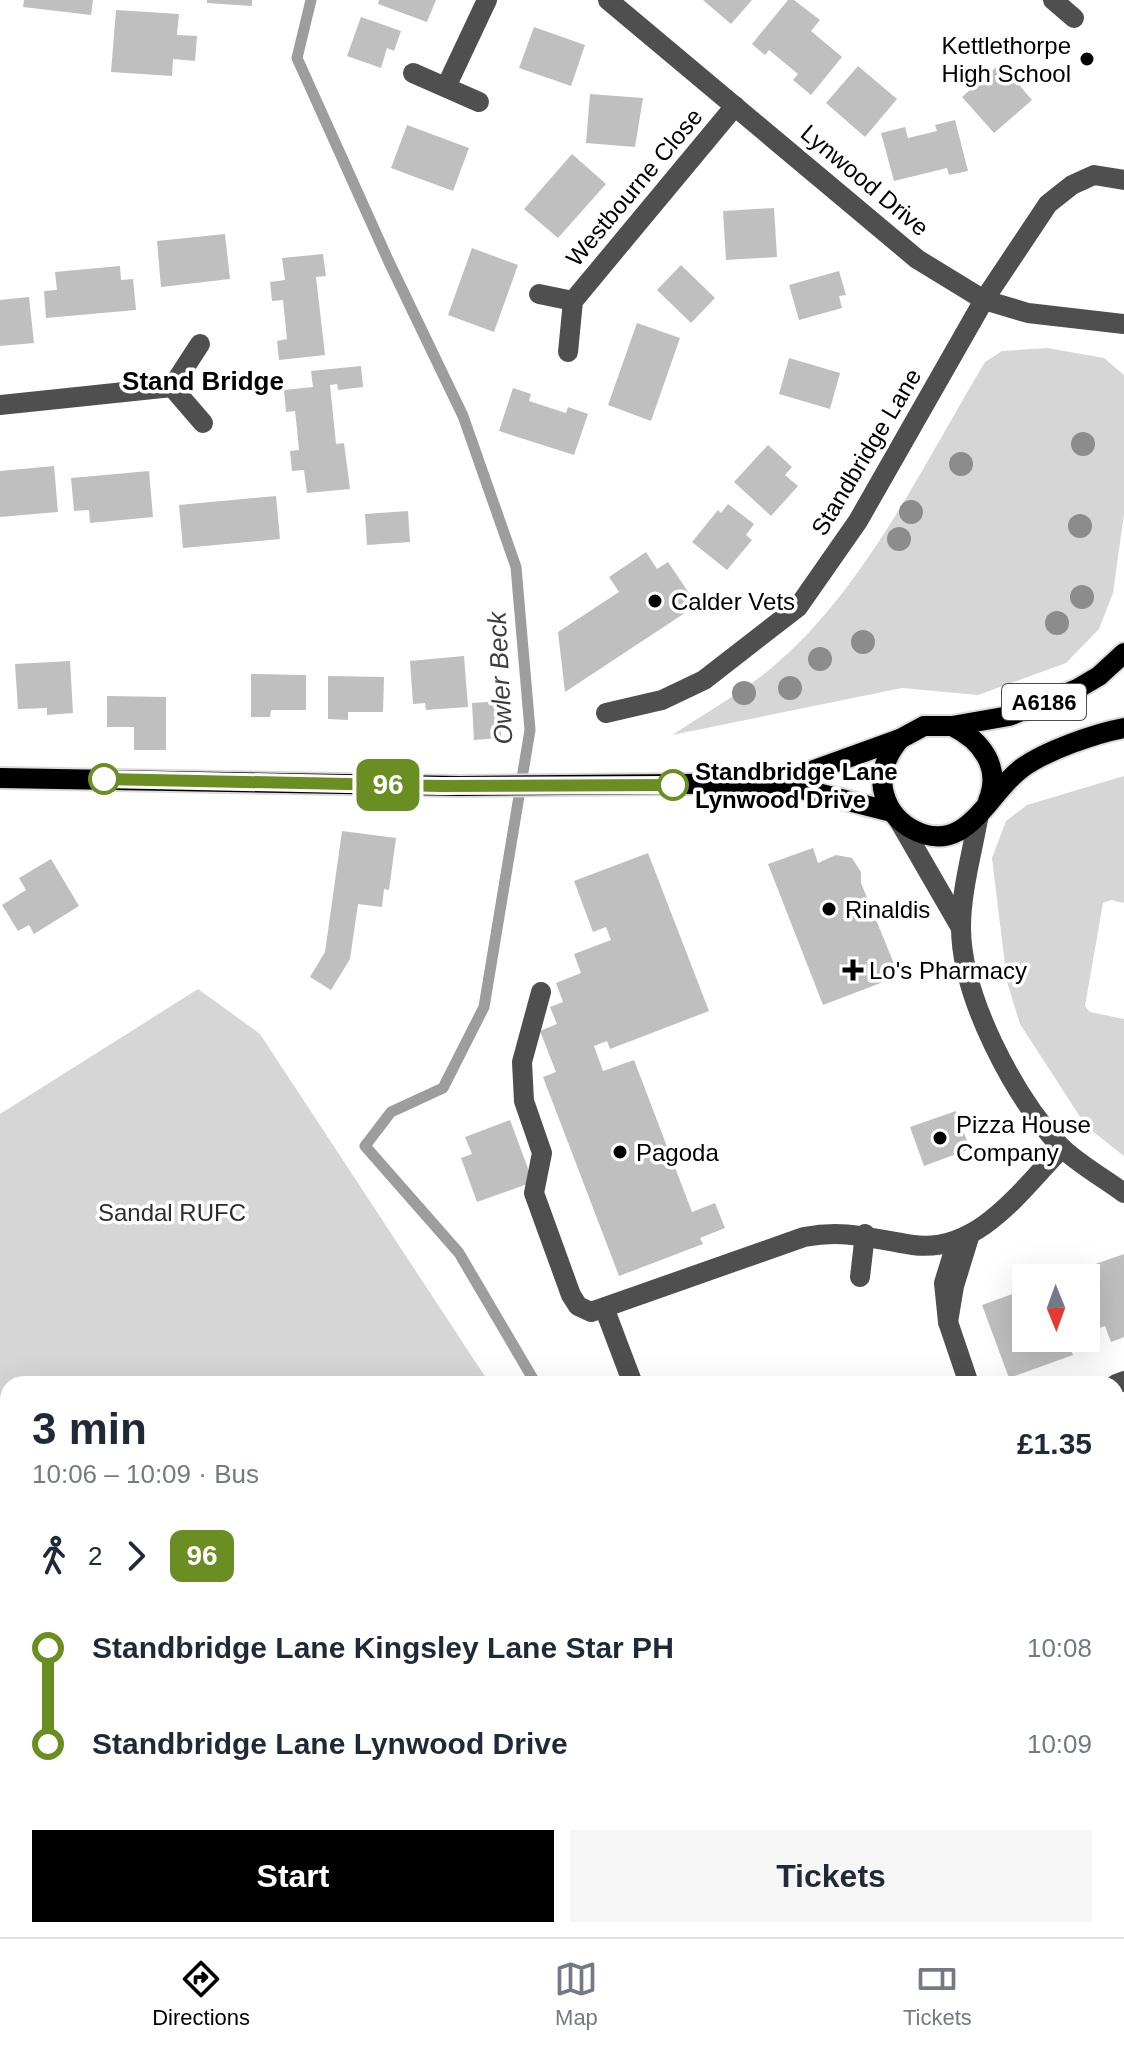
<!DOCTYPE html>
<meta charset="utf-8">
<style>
:root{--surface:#fff;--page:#f6f6f7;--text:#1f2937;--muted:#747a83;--line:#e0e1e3;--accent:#000}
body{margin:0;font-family:Helvetica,sans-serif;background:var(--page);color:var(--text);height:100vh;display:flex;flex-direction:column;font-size:30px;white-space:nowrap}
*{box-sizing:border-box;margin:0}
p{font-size:26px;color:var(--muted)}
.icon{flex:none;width:44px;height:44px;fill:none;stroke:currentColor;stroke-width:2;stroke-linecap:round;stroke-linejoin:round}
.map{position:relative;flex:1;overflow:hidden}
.sheet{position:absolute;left:0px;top:1376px;width:1124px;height:562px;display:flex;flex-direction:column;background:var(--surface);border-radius:24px 24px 0 0;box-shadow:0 8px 32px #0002}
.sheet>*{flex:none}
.badge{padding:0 16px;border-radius:12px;font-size:28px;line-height:52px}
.needle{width:52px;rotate:179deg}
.controls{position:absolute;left:1012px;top:1264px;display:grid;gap:16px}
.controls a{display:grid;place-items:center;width:88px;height:88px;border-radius:0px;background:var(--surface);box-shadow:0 8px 32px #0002;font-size:40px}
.map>.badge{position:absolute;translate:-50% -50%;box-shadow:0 0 0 4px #fff}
.legs{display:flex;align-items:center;gap:12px;height:88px;padding:0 32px;font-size:26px}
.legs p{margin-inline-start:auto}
.headline{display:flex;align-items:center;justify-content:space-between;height:136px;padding:0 32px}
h1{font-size:44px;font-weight:800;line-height:60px}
.primary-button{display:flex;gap:16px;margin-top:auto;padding:16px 32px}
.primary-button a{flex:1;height:92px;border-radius:0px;background:var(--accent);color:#fff;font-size:32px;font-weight:800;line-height:92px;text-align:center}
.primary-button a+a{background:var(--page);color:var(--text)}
ul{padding:0 32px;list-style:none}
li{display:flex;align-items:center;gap:28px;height:96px;font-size:30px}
li i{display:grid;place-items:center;width:12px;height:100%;margin:0 10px;background:currentColor}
li i::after{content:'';width:20px;height:20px;margin:-10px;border:6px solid;border-radius:50%;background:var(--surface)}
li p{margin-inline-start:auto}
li:first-child i{background:linear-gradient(#0000 50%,currentColor 0)}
li:last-child i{background:linear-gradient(currentColor 50%,#0000 0)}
.tabs{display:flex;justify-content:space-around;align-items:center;height:112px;border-top:2px solid var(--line);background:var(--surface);font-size:22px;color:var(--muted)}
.tabs a{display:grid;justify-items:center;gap:4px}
.tabs .active{color:var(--accent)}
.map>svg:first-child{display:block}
</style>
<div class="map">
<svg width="1124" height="1937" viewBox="0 0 1124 1937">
<rect width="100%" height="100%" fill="#fff"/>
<!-- green -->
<g fill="#d6d6d6">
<path d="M 1047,348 L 1104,358 L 1124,375 L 1124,514 L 1113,593 L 1099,629 L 1066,663 L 978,695 L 902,688 L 672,735 C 704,714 739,694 769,670 C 863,593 923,465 985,362 L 1002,351 Z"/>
<polygon points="1124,776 1124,903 1111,900 1103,903 1085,1006 1090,1012 1124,1019 1124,1156 1086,1126 1020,1024 1007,982 992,858 1006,821 1027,805"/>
<polygon points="198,989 260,1034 490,1384 8,1384 8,1930 535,1930 534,1937 0,1937 0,1114"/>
</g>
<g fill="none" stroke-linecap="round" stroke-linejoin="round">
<!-- stream -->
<g stroke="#9d9d9d" stroke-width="11">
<polyline points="311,0 297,58 389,262 463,416 516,567 530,730 484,1007 443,1088 391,1112 365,1146 459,1253 536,1384"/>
<polyline points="642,1937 643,1930"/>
</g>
</g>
<!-- building -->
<g fill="#bfbfbf">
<polygon points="24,0 93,0 91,15 23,7"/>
<polygon points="207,0 252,0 252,6 207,3"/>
<polygon points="379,0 436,0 427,22 378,4"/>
<polygon points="703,0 752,0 731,24"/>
<polygon points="788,0 794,0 820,20 811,31 842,57 811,95 793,80 798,74 769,50 765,55 752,44"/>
<polygon points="116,10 179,14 177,35 197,36 195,61 173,59 172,76 111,72"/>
<polygon points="361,17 401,31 394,51 387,48 381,68 347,56"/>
<polygon points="534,27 585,45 571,86 519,68"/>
<polygon points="1001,63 1032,100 994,133 962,97"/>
<polygon points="858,66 897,99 865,137 826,103"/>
<polygon points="590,94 643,98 635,147 586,143"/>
<polygon points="955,120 968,171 949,175 947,168 894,181 881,133 905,127 908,138 937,131 935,125"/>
<polygon points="407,125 469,148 453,191 391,168"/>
<polygon points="572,154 606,184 558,238 524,209"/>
<polygon points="774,208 777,257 726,260 723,211"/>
<polygon points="225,234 230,279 161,287 157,241"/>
<polygon points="472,248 518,265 494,332 448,315"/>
<polygon points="323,254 326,276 316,277 325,355 279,360 277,341 287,339 283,300 272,301 270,282 285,280 282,258"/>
<polygon points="681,265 715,298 691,323 657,290"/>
<polygon points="120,266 121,280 133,279 136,310 46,318 44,291 57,290 55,272"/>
<polygon points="839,271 846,295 839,296 842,308 799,320 789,285"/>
<polygon points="29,297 34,343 0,346 0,300"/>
<polygon points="637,323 680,338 651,421 608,405"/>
<polygon points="789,358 840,373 830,409 779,394"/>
<polygon points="361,366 363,387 338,390 337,384 330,385 336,444 344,443 350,489 307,493 304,470 292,471 290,451 299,450 297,429 295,411 286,412 284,390 313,387 311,371"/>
<polygon points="513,388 531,394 529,401 566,413 568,407 588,414 574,455 499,431"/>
<polygon points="768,445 792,467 785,475 798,486 771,516 734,482"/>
<polygon points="54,466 58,512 0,517 0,471"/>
<polygon points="149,471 153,517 90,523 89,510 74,511 71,478"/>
<polygon points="276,496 280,539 183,548 179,505"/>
<polygon points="728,504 754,524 746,535 752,540 727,570 692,542 718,510 721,513"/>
<polygon points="408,511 410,542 367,545 365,514"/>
<polygon points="646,552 657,569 668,562 697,605 565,692 558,632 619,592 609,577"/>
<polygon points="464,656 468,707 426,710 425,703 413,704 410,661"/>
<polygon points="70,661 73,713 47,715 47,708 18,709 15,664"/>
<polygon points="251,674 306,675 306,710 271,710 270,717 251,717"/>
<polygon points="328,676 384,677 383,712 348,712 348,720 328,719"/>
<polygon points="107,696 166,697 166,750 134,750 134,727 107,727"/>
<polygon points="499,701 501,738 474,740 472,703"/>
<polygon points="342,831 396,838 389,890 384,889 382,907 358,904 350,959 331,990 310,977 325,952"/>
<polygon points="813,848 818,863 836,855 852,858 861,872 861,883 899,976 823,1005 768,864"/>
<polygon points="648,853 709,1011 610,1049 607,1041 594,1046 603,1071 634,1060 692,1212 715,1203 725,1228 700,1238 703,1244 619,1276 543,1077 556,1072 540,1031 557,1024 550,1007 563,1002 556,983 581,973 574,954 611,940 606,927 593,932 574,881"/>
<polygon points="51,859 79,906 34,934 29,925 18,931 2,905 26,890 19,878"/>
<polygon points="956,1111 970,1149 924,1166 910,1127"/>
<polygon points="510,1120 533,1182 477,1202 461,1158 472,1154 465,1137"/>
<polygon points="1124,1254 1124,1337 1111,1342 1105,1326 1086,1333 1086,1283 1089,1282 1084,1268"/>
<polygon points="1026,1289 1026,1338 1066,1338 1073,1355 1009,1378 982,1305"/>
<polygon points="1116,1452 1124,1472 1124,1487 1116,1491"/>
</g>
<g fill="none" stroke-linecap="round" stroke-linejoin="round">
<!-- major casing -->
<g stroke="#dbdbdb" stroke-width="24">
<g id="major">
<path d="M 952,726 C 981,740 1002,767 988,801"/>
<path d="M 900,739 C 888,753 880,769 883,789 C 886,805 895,819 910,828 C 966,860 987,793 1022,768 C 1045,751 1096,733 1124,728"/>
<polyline points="0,778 459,786 778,783 892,812"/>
<polyline points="778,783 900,739 924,726 952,726 1009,716 1077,689 1099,676 1124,653"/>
</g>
</g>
<!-- minor -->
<g stroke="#4f4f4f" stroke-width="20">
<polyline points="608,0 917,259 984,300 1028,313 1124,324"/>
<polyline points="1053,0 1074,18"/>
<polyline points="413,73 479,102"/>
<polyline points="446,87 487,0"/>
<polyline points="539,294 573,301"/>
<polyline points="200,344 172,387 203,423"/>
<polyline points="568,352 573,301 735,106"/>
<polyline points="0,405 172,387"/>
<polyline points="606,713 662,700 704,680 798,607 858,521 984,300 1048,204 1072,185 1094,175 1124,180"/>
<polyline points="898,819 961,928"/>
<path d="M 978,819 C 972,853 961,892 961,927 C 961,997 1014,1096 1060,1146 C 1078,1164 1104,1178 1124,1193"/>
<path d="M 541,992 L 522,1062 L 524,1101 L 542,1153 L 534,1193 L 571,1295 L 578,1306 L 591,1312 L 804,1237 C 847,1229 872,1239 913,1245 C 978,1254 1022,1189 1062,1148"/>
<polyline points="957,1241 944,1283 948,1322 954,1286 970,1234"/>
<polyline points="860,1277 865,1234"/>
<polyline points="605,1310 633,1384"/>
<polyline points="948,1322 969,1384"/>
<polyline points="1116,1384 1124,1381"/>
</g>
<!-- major -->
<use href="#major" stroke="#000" stroke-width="20"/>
</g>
<!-- trees -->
<g fill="#8c8c8c">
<circle cx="1083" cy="444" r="12"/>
<circle cx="961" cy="464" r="12"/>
<circle cx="911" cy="512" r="12"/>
<circle cx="1080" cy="526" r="12"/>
<circle cx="899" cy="539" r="12"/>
<circle cx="1082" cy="597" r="12"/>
<circle cx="1057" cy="623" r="12"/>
<circle cx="863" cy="642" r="12"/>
<circle cx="820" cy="659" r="12"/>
<circle cx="790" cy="688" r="12"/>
<circle cx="744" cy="693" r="12"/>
</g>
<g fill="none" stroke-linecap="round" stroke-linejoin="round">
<!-- line-1 casing -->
<g stroke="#fff" stroke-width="18">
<polyline id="line-1" points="104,779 441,786 673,785"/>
</g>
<!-- line-1 -->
<use href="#line-1" stroke="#6b8e23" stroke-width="12"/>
</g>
<!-- markers -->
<g fill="#000" stroke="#fff" stroke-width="3">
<circle cx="1087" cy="59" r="8"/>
<circle cx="655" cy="601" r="8"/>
<circle cx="829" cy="909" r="8"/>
<path d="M849 958h8v8h8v8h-8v8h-8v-8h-8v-8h8z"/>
<circle cx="940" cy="1138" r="8"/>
<circle cx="620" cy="1152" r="8"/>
</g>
<g fill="#fff" stroke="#6b8e23" stroke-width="4">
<circle cx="104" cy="779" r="14"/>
<circle cx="673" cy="785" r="14"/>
</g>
<g text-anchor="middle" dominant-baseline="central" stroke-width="7" stroke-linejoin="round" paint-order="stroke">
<!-- shield labels -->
<rect fill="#fff" stroke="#4c4c4c" stroke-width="2" x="1002" y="684" width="84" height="36" rx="6"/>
<g font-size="22" font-weight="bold" fill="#000">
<text x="1044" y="702">A6186</text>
</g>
<!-- poi labels -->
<g font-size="24" fill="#000" stroke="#fff" text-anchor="start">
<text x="1071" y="45" text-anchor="end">Kettlethorpe<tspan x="1071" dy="28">High School</tspan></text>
<text x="671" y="601">Calder Vets</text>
<text x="845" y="909">Rinaldis</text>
<text x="869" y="970">Lo's Pharmacy</text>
<text x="956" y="1124">Pizza House<tspan x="956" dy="28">Company</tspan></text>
<text x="636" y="1152">Pagoda</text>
</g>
<!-- street labels -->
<g font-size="24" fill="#000" stroke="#fff">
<text transform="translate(865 180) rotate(40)">Lynwood Drive</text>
<text transform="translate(634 187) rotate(-50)">Westbourne Close</text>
<text transform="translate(866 452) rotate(-59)">Standbridge Lane</text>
</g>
<!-- stop labels -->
<g font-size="24" font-weight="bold" fill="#000" stroke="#fff" text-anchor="start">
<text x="695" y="771">Standbridge Lane<tspan x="695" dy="28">Lynwood Drive</tspan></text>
</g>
<!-- park labels -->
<g font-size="24" fill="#2d2d2d" stroke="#fff">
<text x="172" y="1212">Sandal RUFC</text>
</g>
<!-- neighbourhood labels -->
<g font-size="26" font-weight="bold" fill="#000" stroke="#fff">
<text x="203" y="381">Stand Bridge</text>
</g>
<!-- water labels -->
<g font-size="26" font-style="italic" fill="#3e3e3e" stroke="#fff">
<text transform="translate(500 678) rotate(-93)">Owler Beck</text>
</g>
</g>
</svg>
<div class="controls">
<a><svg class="needle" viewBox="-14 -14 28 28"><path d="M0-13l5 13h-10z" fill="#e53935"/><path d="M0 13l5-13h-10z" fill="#747a83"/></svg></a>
</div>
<b class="badge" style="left:388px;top:785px;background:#6b8e23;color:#fff">96</b>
<section class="sheet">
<div class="headline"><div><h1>3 min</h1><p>10:06 – 10:09 · Bus</p></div><b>£1.35</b></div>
<div class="legs"><svg class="icon" aria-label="walk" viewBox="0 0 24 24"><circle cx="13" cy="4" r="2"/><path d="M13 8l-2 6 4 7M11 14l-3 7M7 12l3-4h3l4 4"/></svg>2<svg class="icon" aria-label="forward" viewBox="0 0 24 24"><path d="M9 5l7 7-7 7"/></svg><b class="badge" style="background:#6b8e23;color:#fff">96</b></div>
<ul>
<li><i style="color:#6b8e23"></i><b>Standbridge Lane Kingsley Lane Star PH</b><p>10:08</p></li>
<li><i style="color:#6b8e23"></i><b>Standbridge Lane Lynwood Drive</b><p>10:09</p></li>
</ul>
<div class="primary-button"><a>Start</a><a>Tickets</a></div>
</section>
</div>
<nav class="tabs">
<a class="active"><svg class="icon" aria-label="directions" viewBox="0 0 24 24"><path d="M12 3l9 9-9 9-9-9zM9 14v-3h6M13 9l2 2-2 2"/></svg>Directions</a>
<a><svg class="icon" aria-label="map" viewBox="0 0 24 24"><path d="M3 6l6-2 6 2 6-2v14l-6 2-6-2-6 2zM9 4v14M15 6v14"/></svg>Map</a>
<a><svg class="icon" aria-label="tickets" viewBox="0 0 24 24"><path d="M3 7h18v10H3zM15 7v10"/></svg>Tickets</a>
</nav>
